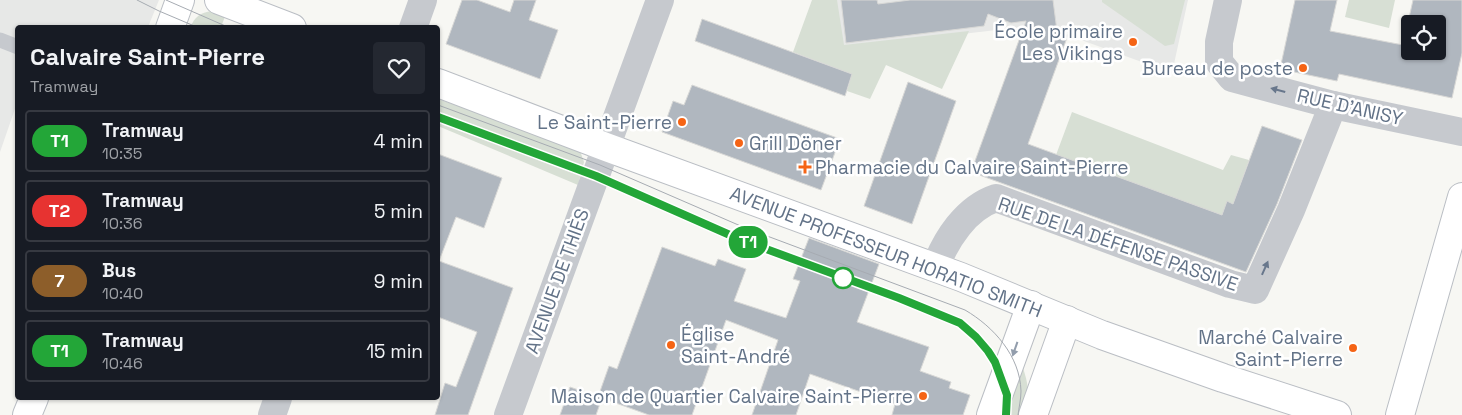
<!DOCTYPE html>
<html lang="fr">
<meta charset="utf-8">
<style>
:root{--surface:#171b24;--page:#242831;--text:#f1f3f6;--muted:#9ea1a6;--line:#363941}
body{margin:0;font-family:"Space Grotesk",sans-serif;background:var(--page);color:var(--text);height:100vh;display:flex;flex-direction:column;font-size:19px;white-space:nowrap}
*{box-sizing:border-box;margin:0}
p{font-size:16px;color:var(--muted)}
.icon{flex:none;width:28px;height:28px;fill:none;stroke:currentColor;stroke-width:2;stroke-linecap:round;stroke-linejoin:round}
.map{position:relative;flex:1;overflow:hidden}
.side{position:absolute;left:15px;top:25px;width:425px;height:375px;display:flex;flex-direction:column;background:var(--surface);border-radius:5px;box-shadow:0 1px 4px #0004}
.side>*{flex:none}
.badge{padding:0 10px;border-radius:16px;font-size:18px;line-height:32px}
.controls{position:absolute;left:1401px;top:15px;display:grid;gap:10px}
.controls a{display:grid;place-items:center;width:45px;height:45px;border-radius:5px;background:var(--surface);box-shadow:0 1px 4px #0004;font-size:25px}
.map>.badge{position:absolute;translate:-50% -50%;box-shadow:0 0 0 2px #fff}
.round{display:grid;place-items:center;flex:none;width:52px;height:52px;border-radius:5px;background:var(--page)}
.summary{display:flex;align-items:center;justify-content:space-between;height:85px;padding:0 15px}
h1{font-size:24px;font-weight:600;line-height:38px}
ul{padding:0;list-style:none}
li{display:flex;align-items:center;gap:15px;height:62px;margin:0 10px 8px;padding:0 5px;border:2px solid var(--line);border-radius:5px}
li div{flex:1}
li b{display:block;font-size:19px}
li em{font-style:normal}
li .badge{min-width:55px;font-weight:700;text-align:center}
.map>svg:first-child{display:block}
</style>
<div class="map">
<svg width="1462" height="415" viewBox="0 0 1462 415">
<rect width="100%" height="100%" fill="#f7f7f3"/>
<!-- built -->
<g fill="#e7e8e7">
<polygon points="0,0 159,0 148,27 18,28 17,103 0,152"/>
<polygon points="828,0 1188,0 1172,73 1040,25 834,49"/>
</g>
<!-- green -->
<g fill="#d7dfd4">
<polygon points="812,0 837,0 844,45 969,31 942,89 886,65 870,99 847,91 852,74 793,52"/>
<polygon points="1102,0 1185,0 1174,44 1165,46 1102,2"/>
<polygon points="1349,0 1395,0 1389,28 1345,17"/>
<path d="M 212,11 L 226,14 L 221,27 L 190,28 C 195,16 200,13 212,11 Z"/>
<polygon points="438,99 579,148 584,162 578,185 438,126"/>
<polygon points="1072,112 1223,170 1231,155 1249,160 1233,204 1227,202 1222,215 1056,155"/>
<path d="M 1020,359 C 1028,382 1030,390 1026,415 L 1000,415 Z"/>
</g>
<!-- building -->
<g fill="#b0b7bf" stroke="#d8d8d6" fill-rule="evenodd">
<polygon points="462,0 477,0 510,12 514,0 536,0 529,20 558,30 540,79 446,44"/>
<polygon points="841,0 877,0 878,4 910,0 1053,0 1057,31 1068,35 1028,144 1222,215 1227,201 1233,204 1262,126 1302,140 1277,204 1246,272 971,172 1026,21 1011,23 988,14 984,26 846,43"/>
<path d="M 1295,0 L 1337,0 L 1330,31 L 1403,45 L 1413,0 L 1462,0 L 1462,53 L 1452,98 L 1339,74 L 1337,81 L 1280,69 ZM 1410,24 L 1438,24 L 1438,51 L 1410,51 Z"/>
<polygon points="702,19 852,74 845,96 695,41"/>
<polygon points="908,82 956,101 912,224 864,206"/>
<polygon points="692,85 840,139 821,190 662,132 673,101 684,105"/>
<polygon points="438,154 502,178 484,228 456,217 439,261 513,288 468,415 435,415 445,383 456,387 477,332 438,317"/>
<polygon points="809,238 879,264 857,322 929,347 920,371 951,382 949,388 970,395 963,415 892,415 895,404 810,374 796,415 752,415 778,340 726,320 692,415 649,415 602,398 596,415 560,415 570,387 598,397 609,366 617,369 662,247 715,266 718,259 746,269 734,301 786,318 800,281 793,279"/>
</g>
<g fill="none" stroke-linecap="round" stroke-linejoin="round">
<!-- secondary casing -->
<g stroke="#babec4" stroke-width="30">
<g id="secondary">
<polyline points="219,0 292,28"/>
<polyline points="170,28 180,0"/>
<polyline points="438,83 606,147 961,277 1102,335 1223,378 1337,415"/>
<polyline points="27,415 34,398"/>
<polyline points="991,415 1031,305"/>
<polyline points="1033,415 1067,320"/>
<polyline points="1400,415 1462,197"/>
</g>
</g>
<!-- lane -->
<polyline stroke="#c6c9ce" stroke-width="15" points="0,40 18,47"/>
<!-- street -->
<g stroke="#c6c9ce" stroke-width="28">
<polyline points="1228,0 1219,42 1219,62 1232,78 1333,105 1462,132"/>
<polyline points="413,28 423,0"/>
<path d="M 935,268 C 946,239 966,208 996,198 L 1230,284 L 1255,290 L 1291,210 L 1333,105"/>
<polyline points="272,415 278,398"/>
<polyline points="508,415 660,0"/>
</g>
<!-- secondary -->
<use href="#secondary" stroke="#fff" stroke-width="28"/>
<!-- tram -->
<g stroke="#a6abb2" stroke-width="1">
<polyline points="137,0 159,11 199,28"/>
<polyline points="166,0 230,28"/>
<path d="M 438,105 L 600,165 L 743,227 L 965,310 C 994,327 1020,356 1021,391 C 1021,399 1019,407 1018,415"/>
<polyline points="438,117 596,176 739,239 899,299 960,323 976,337 988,351 995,362 1007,395 1006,415"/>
</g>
</g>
<!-- one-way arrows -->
<defs><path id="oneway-solid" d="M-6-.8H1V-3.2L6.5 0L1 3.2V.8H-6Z" transform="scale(1.25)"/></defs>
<g fill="#68778c">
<use href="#oneway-solid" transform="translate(1278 90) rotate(-165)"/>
<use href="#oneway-solid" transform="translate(1265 268) rotate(-66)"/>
</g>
<use fill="#929dac" href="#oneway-solid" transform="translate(1015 349) rotate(109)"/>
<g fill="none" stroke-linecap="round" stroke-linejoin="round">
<!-- line casing -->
<g stroke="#fff" stroke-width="11">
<polyline id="line" points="438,117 596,176 739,239 899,298 960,323 976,337 988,351 995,362 1007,395 1006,415"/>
</g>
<!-- line -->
<use href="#line" stroke="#23a638" stroke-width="8"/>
</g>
<!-- markers -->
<g fill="#f56415" stroke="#fff" stroke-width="2">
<circle cx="1133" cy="42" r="5"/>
<circle cx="1303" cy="68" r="5"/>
<circle cx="682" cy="122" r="5"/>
<circle cx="739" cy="143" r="5"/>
<path d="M802.5 159.5h5v5h5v5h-5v5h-5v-5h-5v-5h5z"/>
<circle cx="671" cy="345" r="5"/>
<circle cx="1353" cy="348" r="5"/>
<circle cx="923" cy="396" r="5"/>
</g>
<circle fill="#fff" stroke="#23a638" stroke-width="2.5" cx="843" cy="278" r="10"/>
<g text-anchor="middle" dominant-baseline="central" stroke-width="5" stroke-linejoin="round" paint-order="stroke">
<!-- poi labels -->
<g font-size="19" fill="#637388" stroke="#fff" text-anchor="end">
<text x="1123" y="31">École primaire<tspan x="1123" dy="22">Les Vikings</tspan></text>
<text x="1293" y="68">Bureau de poste</text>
<text x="672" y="122">Le Saint-Pierre</text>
<text x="749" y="143" text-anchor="start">Grill Döner</text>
<text x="815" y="167" text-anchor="start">Pharmacie du Calvaire Saint-Pierre</text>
<text x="681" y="334" text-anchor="start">Église<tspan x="681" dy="22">Saint-André</tspan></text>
<text x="1343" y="337">Marché Calvaire<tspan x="1343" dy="22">Saint-Pierre</tspan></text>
<text x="913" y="396">Maison de Quartier Calvaire Saint-Pierre</text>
</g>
<!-- street labels -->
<g font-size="19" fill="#637388" stroke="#fff">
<text transform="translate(1350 107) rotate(13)">RUE D'ANISY</text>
<text transform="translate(1118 244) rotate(19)">RUE DE LA DÉFENSE PASSIVE</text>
<text transform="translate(886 252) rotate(21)">AVENUE PROFESSEUR HORATIO SMITH</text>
<text transform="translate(557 281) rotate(-70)">AVENUE DE THIÈS</text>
</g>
</g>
</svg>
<div class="controls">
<a><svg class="icon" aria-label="locate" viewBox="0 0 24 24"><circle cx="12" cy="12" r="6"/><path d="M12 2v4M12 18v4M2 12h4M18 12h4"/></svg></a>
</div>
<b class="badge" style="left:748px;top:242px;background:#23a638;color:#fff">T1</b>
<section class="side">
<div class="summary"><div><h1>Calvaire Saint-Pierre</h1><p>Tramway</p></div><a class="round"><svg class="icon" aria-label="heart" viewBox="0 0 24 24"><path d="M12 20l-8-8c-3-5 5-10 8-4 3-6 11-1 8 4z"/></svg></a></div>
<ul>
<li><span class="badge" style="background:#23a638;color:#fff">T1</span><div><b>Tramway</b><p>10:35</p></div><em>4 min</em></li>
<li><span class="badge" style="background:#e73331;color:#fff">T2</span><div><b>Tramway</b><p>10:36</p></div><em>5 min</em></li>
<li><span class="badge" style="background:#8d5e2a;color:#fff">7</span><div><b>Bus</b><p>10:40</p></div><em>9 min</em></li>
<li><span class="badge" style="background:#23a638;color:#fff">T1</span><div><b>Tramway</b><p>10:46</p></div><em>15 min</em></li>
</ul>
</section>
</div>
